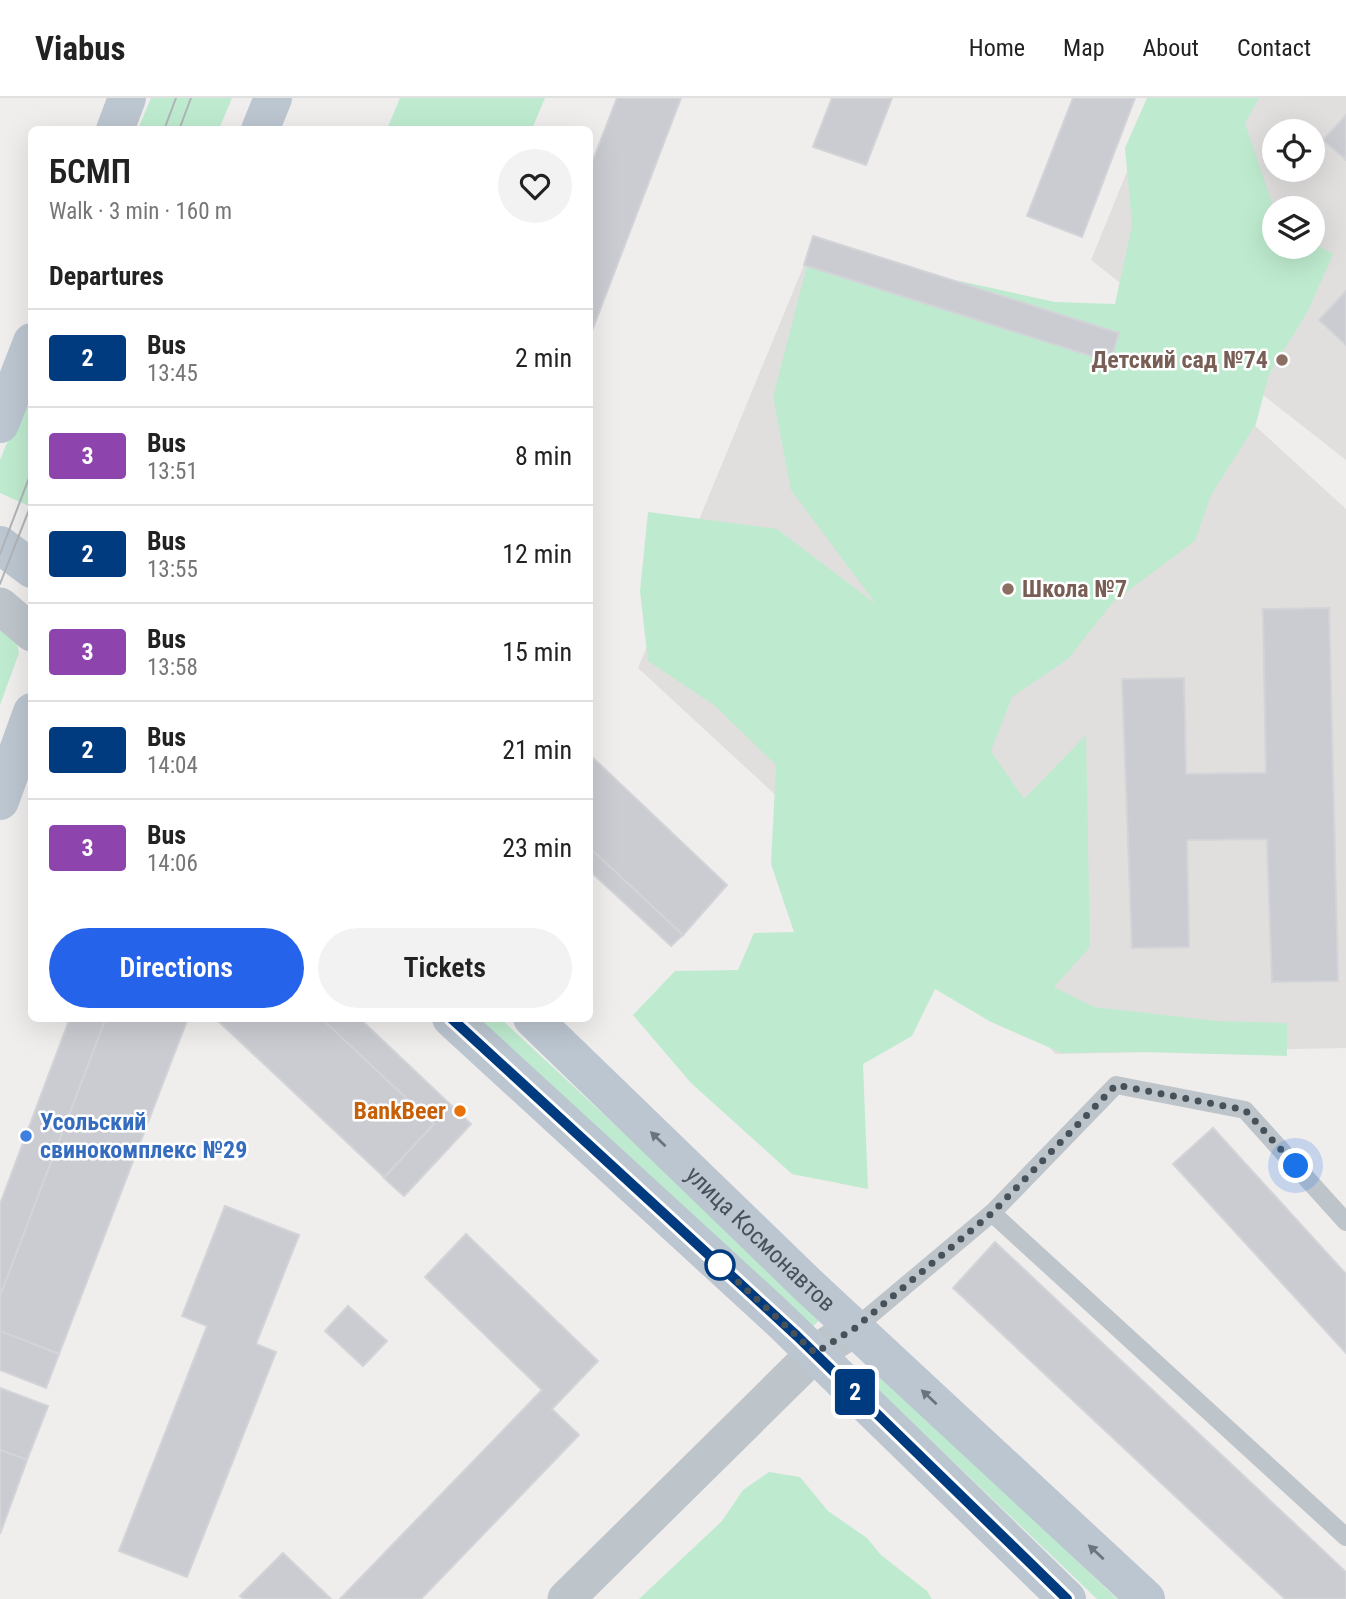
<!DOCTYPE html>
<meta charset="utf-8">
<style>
:root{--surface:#fff;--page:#f2f2f2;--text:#222;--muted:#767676;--line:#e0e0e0;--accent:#2563eb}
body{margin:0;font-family:"Roboto Condensed",sans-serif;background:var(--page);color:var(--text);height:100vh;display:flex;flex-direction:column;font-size:26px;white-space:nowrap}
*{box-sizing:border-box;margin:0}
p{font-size:23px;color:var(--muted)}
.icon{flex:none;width:38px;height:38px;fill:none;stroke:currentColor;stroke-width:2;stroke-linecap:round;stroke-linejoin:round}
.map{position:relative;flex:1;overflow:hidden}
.side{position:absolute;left:28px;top:28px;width:565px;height:896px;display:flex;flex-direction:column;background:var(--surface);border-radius:10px;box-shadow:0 7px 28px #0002}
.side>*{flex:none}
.badge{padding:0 14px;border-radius:5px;font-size:24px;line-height:46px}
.fabs{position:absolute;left:1262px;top:21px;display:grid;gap:14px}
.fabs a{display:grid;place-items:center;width:63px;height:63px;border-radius:50%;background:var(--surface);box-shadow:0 7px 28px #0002;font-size:35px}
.you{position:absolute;width:35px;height:35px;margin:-18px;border:5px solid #fff;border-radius:50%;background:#1a73e8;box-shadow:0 0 0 10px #1a73e833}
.map>.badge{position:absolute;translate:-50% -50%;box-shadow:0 0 0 4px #fff}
h2{padding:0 21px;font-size:26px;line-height:63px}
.round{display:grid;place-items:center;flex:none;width:74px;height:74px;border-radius:37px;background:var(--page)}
.headline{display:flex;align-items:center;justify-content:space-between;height:119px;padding:0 21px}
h1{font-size:33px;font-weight:600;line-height:52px}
.cta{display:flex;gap:14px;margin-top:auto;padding:14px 21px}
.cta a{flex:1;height:80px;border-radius:42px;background:var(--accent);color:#fff;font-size:28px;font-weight:600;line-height:80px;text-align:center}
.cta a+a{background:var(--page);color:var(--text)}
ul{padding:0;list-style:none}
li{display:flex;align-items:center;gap:21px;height:98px;padding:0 21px;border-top:2px solid var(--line)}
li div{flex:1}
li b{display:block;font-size:26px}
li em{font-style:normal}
li .badge{min-width:77px;font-weight:700;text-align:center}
header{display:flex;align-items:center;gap:42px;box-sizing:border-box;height:98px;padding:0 35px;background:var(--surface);border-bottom:2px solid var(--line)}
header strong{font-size:33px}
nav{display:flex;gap:38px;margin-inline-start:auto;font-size:24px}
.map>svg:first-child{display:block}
</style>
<header>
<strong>Viabus</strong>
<nav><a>Home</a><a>Map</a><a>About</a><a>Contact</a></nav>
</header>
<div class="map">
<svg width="1346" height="1501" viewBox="0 0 1346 1501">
<rect width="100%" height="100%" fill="#f0eded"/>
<!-- education -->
<g fill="#e1dede" fill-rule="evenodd">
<path d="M 1157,0 L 1346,0 L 1346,362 L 1091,162 ZM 1274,33 L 1312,33 L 1312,72 L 1274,72 ZM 1274,110 L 1312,110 L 1312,149 L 1274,149 Z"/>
<polygon points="804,167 1109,264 1171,251 1346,411 1346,950 1056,956 638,570"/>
</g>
<!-- green -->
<g fill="#beebcf">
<polygon points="151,0 232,0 219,31 138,31"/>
<polygon points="400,0 545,0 532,31 387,31"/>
<polygon points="1147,0 1259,0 1245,25 1274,111 1274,149 1312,149 1313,145 1333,156 1308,213 1269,276 1256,326 1211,397 1195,443 1113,504 1068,561 1012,599 991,653 1024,701 1086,637 1090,849 1054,889 1094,909 1217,923 1287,925 1287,958 1141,954 1062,955 991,924 935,891 912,938 863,966 868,1091 792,1076 691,985 633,917 675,873 738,872 754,835 794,834 771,766 776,667 714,607 648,563 640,493 648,414 777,431 876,506 791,392 773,299 810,156 955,182 1055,204 1115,206 1132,127 1125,50"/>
<polygon points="31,286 31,409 0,395 0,362"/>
<polygon points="0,509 9,515 19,555 0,607"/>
<polygon points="476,921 501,921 822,1219 810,1232"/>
<polygon points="877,1271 1117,1501 1097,1501 867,1281"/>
<polygon points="769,1374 800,1379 828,1413 867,1440 881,1457 927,1493 932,1501 639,1501 722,1423 743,1392"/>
</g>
<!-- building -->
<g fill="#caccd2" stroke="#d2d4d8" stroke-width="2">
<polygon points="617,0 681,0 590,238 590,70"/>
<polygon points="832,0 892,0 866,67 813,49"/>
<polygon points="1073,0 1135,0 1082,139 1027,118"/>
<polygon points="1346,17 1346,62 1323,42"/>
<polygon points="813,138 1119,235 1110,264 804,167"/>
<polygon points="1346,193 1346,247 1319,222"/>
<polygon points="1329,510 1338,883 1272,884 1267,741 1187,742 1189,849 1132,850 1122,581 1184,580 1186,676 1266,675 1263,511"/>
<polygon points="590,657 727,787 683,837 590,750"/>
<polygon points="590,750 683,837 671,848 590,773"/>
<polygon points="70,920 106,920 0,1199 0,1106"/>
<polygon points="106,920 188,920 59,1256 0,1233 0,1198"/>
<polygon points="215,920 321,920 434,1026 384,1079"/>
<polygon points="321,920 359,920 471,1026 404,1098 384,1080 434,1026"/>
<polygon points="1213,1030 1346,1176 1346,1255 1173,1066"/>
<polygon points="225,1108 299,1137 256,1246 276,1254 187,1479 119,1453 207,1228 182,1218"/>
<polygon points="466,1136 598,1263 552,1311 579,1337 421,1501 340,1501 542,1292 425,1179"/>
<polygon points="995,1144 1346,1474 1346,1501 1285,1501 953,1190"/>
<polygon points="348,1208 387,1243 363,1268 325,1233"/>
<polygon points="0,1233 59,1256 46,1290 0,1272"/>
<polygon points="0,1290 48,1308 27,1362 0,1352"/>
<polygon points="0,1352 27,1362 0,1436"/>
<polygon points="283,1455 331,1501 244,1501 240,1498"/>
</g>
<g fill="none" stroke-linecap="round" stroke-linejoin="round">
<!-- lane -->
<g stroke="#bdc5cb" stroke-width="18">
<polyline points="992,1115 1346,1439"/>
<polyline points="855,1230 992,1115 1116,987 1245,1012 1346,1124"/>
</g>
<!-- street -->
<g stroke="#bdc5cb" stroke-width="37">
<polyline points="0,508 32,535"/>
<polyline points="566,1501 815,1255 855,1230"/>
</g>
<!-- secondary -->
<g stroke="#bcc6d0" stroke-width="38">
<polyline points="115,32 127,0"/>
<polyline points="260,32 273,0"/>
<polyline points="0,326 32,244"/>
<polyline points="0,447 32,471"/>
<polyline points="0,703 32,614"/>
<polyline points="451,920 779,1221 1067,1501"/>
<path id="s1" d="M 532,920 L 810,1189 L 1146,1501"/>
</g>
<!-- tram -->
<g stroke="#b0b3b7" stroke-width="2">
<polyline points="164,32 176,0"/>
<polyline points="179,32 191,0"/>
<polyline points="0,456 32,372"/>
<polyline points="0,486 32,404"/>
</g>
</g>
<!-- one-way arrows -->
<defs><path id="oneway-solid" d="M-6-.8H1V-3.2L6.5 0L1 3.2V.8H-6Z" transform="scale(1.75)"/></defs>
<g fill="#6a747d">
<use href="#oneway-solid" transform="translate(658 1041) rotate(-136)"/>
<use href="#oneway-solid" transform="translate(929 1299) rotate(-137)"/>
<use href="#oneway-solid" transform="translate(1096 1454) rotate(-137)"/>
</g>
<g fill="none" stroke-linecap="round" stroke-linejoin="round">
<!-- line casing -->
<g stroke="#fff" stroke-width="16">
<polyline id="line" points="451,920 797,1238 1067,1501"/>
</g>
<!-- line -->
<use href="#line" stroke="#003b80" stroke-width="10"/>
<!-- walk -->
<polyline stroke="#475159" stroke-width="7" stroke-dasharray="0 12.6" points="720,1167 815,1255 855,1230 992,1115 1116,987 1245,1012 1296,1068"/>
</g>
<!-- markers -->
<g fill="#8d6e63" stroke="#fff" stroke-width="2.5">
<circle cx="1282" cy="262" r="7"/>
<circle cx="1008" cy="491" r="7"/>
</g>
<circle fill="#e8710a" stroke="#fff" stroke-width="2.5" cx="460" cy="1013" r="7"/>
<circle fill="#3f7fe0" stroke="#fff" stroke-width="2.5" cx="26" cy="1038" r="7"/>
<circle fill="#fff" stroke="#003b80" stroke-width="3.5" cx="720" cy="1167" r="14"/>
<g text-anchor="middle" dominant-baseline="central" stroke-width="5" stroke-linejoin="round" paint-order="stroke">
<!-- education labels -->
<g font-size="24" font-weight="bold" fill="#785e54" stroke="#fff" text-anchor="end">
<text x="1268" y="262">Детский сад №74</text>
<text x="1022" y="491" text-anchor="start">Школа №7</text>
</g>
<!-- food labels -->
<g font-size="24" font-weight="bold" fill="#c56008" stroke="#fff" text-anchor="end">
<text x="446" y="1013">BankBeer</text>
</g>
<!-- shop labels -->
<g font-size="24" font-weight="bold" fill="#366cbe" stroke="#fff" text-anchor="start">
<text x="40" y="1024">Усольский<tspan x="40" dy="28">свинокомплекс №29</tspan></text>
</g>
<!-- street labels -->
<g font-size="24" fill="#475159" stroke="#fff">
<text stroke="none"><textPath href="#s1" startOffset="318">улица Космонавтов</textPath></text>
</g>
</g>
</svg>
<div class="fabs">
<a><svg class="icon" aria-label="locate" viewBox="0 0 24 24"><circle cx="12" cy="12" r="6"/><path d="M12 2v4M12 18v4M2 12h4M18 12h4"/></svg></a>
<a><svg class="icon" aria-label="layers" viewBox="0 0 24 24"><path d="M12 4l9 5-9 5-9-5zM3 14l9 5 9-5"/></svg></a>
</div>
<div class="you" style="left:1296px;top:1068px"></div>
<b class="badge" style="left:855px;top:1294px;background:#003b80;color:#fff">2</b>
<section class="side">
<div class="headline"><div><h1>БСМП</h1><p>Walk · 3 min · 160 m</p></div><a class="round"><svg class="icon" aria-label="heart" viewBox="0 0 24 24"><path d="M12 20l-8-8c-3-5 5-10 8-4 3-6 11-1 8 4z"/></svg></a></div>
<h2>Departures</h2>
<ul>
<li><span class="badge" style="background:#003b80;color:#fff">2</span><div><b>Bus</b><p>13:45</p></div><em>2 min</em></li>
<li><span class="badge" style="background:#8e44ad;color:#fff">3</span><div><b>Bus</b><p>13:51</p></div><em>8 min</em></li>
<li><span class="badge" style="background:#003b80;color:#fff">2</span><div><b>Bus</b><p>13:55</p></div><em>12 min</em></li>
<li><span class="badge" style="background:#8e44ad;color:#fff">3</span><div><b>Bus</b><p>13:58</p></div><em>15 min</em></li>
<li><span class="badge" style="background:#003b80;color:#fff">2</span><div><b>Bus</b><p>14:04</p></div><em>21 min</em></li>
<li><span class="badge" style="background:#8e44ad;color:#fff">3</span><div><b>Bus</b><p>14:06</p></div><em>23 min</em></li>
</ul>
<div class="cta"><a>Directions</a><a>Tickets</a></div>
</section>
</div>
